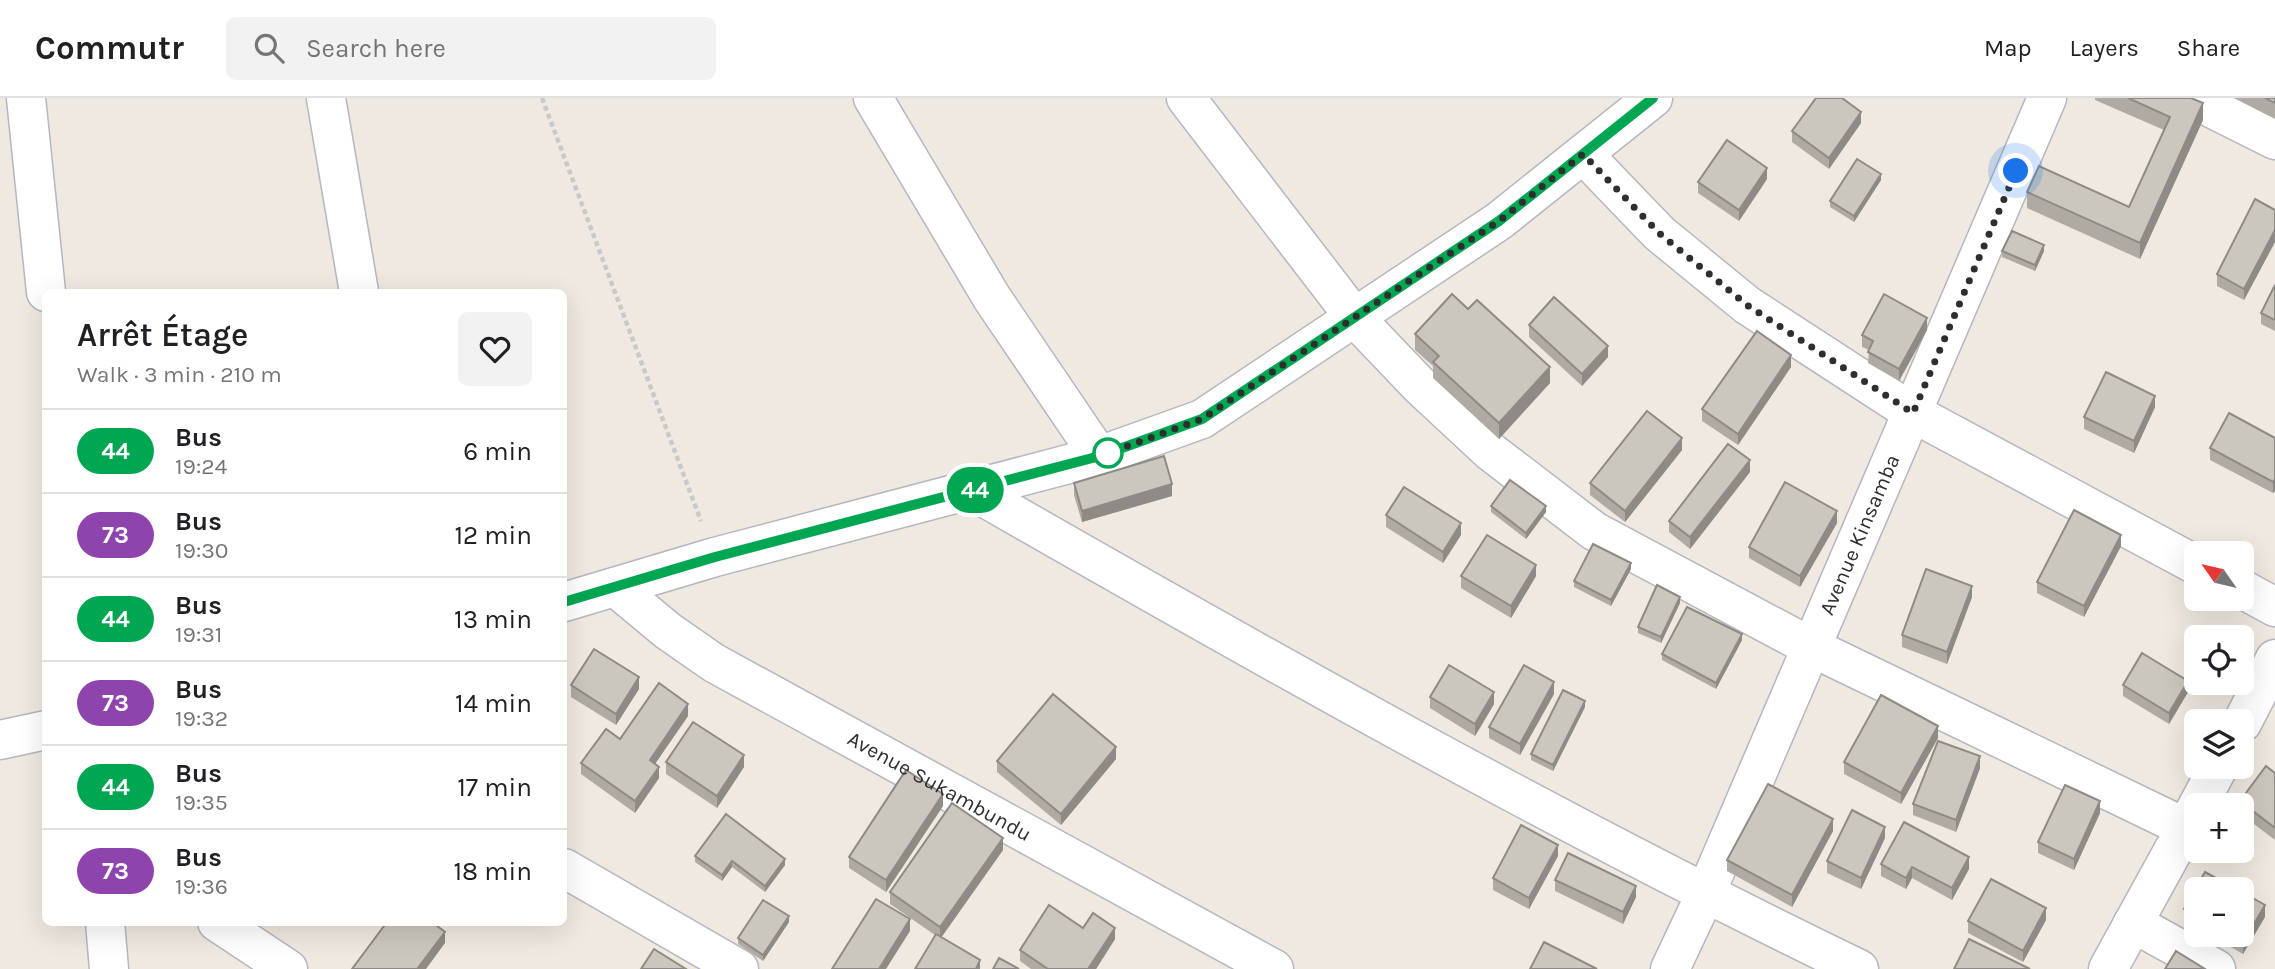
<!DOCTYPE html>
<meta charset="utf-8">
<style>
:root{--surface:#fff;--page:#f2f2f2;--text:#202124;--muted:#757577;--line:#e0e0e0}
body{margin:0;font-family:Karla,sans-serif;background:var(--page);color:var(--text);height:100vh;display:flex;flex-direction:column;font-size:26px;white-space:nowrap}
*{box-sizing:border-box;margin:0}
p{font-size:23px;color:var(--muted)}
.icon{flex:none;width:38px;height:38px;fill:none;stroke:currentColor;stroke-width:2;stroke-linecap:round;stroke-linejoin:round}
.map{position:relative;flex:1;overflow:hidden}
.details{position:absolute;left:42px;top:191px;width:525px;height:637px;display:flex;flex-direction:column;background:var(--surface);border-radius:10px;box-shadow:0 7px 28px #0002}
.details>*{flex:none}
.badge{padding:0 14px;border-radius:23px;font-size:24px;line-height:46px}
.needle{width:46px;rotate:304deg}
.fabs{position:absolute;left:2184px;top:443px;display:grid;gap:14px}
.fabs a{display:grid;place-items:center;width:70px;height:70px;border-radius:10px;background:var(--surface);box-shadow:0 7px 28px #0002;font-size:35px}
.you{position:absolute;width:35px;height:35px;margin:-18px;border:5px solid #fff;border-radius:50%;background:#1a73e8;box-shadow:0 0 0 10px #1a73e833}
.map>.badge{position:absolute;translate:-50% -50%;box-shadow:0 0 0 4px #fff}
.round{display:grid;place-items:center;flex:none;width:74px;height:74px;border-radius:10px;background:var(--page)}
.summary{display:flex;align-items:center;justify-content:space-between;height:119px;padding:0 35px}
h1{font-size:33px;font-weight:600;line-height:52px}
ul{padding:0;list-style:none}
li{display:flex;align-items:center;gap:21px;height:84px;padding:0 35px;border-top:2px solid var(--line)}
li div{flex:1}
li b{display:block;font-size:26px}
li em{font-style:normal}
li .badge{min-width:77px;font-weight:700;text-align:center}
header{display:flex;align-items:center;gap:42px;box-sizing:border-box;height:98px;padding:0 35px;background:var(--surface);border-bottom:2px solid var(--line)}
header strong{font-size:33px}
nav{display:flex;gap:38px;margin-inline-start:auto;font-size:24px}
.search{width:490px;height:63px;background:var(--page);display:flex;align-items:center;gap:18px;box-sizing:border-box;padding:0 24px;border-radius:10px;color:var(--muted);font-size:26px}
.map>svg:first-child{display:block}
</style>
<header>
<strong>Commutr</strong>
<div class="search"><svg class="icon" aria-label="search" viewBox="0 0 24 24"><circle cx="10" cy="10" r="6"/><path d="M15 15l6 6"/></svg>Search here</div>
<nav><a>Map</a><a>Layers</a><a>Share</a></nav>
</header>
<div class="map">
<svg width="2275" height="871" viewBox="0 0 2275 871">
<rect width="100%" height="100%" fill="#efe9e1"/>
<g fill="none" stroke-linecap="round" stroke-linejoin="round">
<!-- minor casing -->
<g stroke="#b4b7c1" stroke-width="41">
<g id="minor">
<polyline points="26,0 46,194"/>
<polyline points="326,0 359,194"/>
<polyline points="873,0 992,200 1099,358"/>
<polyline points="1186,0 1355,220 1421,289 1491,354 1594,433 1811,549 2186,730"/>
<polyline points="2191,0 2275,42"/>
<polyline points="1583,56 1659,135 1747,207 1913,315 2196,467"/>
<path d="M 973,393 C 1264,560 1556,725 1859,871"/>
<path id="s1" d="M 615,489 L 668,533 L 714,565 L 1274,871"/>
<polyline points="2242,491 2275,509"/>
<polyline points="2242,625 2275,561"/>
<polyline points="2198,707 2219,668"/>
<polyline points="564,770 739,871"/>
<polyline points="105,824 109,871"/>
<polyline points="217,824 288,871"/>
<polyline points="2133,825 2216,871"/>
<path id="s2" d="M 1670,871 L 1705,797 L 2047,0"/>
<polyline points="2108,871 2196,711"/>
</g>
</g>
<!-- tertiary casing -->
<g stroke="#b4b7c1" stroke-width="41">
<g id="tertiary">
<polyline points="564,504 715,459 1099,358 1202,321 1499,123 1653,0"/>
<polyline points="0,642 46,632"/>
</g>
</g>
<!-- path -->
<polyline stroke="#c9c9c9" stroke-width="4.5" stroke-dasharray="5 3.5" stroke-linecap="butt" points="542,0 701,423"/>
<!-- minor -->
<use href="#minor" stroke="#fff" stroke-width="38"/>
<!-- tertiary -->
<use href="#tertiary" stroke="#fff" stroke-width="38"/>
</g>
<!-- wall -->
<g fill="#afaba4">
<polygon points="2095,0 2191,0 2203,22 2140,161 2027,110 2027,94 2129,109 2164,32 2095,2"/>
<polygon points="2235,0 2275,0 2275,21"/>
<polygon points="1861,25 1829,71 1792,44 1792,33"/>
<polygon points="1767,81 1739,123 1698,95 1698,84"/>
<polygon points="1881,82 1854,124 1830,109 1830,103"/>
<polygon points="2275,112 2275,144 2244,202 2217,188 2217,176"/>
<polygon points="2002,153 2044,153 2035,173 2002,159"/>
<polygon points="2275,187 2275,233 2261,226 2261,215"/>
<polygon points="1529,227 1608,259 1582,288 1529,239"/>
<polygon points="1927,232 1899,283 1868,265 1869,252 1862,249 1862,237"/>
<polygon points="1415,236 1550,285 1499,341 1433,280 1433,268 1415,252"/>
<polygon points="1791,269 1738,347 1702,323 1702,311"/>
<polygon points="2155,309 2134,355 2084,331 2084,319"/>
<polygon points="2275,340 2275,393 2273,395 2210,362 2210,350"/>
<polygon points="1682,352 1625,424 1590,397 1590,385"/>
<polygon points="1750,374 1690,451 1669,434 1669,423"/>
<polygon points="1074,385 1172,398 1082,424 1074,397"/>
<polygon points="1491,408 1546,414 1526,441 1491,414"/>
<polygon points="1386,417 1461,437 1443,465 1386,429"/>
<polygon points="1837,425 1800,489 1749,460 1749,449"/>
<polygon points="2121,448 2084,519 2037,495 2037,484"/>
<polygon points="1631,471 1611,508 1574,489 1574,483"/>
<polygon points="1461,478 1536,478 1511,520 1461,490"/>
<polygon points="1972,499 1947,566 1902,549 1902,537"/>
<polygon points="1680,505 1661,545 1638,535 1638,529"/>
<polygon points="1742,542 1716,591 1662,562 1662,556"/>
<polygon points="571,587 639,591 616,627 571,599"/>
<polygon points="2123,587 2188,594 2169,626 2123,598"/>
<polygon points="1554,596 1520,657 1489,640 1489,629"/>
<polygon points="1430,599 1494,606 1475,638 1430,610"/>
<polygon points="1585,609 1553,673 1531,662 1531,656"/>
<polygon points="688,618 655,666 659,680 635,715 581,676 581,665 620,641"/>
<polygon points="1938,640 1901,706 1844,676 1844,664"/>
<polygon points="1116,661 1061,727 997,674 997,663"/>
<polygon points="666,664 744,669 717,710 666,676"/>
<polygon points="1980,670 1956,734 1913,717 1913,706"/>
<polygon points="2275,675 2275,742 2242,717 2242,707 2240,707 2240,703"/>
<polygon points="943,708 886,794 849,770 849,759"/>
<polygon points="2100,715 2074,772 2038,755 2038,744"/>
<polygon points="1833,733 1792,809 1727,773 1727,762"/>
<polygon points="1885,740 1861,791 1827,775 1827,763"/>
<polygon points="1003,752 941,840 980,871 935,837 890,806 890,794"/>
<polygon points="695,758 785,767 765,794 732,769 722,783 695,764"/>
<polygon points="1558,758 1529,811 1493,792 1493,780"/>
<polygon points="1881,766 1969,771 1952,802 1912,780 1906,791 1881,778"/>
<polygon points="1555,782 1636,799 1623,826 1555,793"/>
<polygon points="2196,791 2196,830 2184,823 2184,811"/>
<polygon points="2265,819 2243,856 2208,836 2242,836"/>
<polygon points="2046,822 2023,864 1968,835 1968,823"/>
<polygon points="789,824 763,863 738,846 738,840"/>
<polygon points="1083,830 1115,841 1096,871 1031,871 1020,863 1020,852"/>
</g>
<!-- shaded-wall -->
<g fill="#8e8b86">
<polygon points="2203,5 2203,22 2140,161 2140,145"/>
<polygon points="1861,14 1861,25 1829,71 1829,60"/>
<polygon points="1767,70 1767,81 1739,123 1739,112"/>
<polygon points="1881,76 1881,82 1854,124 1854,118"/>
<polygon points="2275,132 2275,144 2244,202 2244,191"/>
<polygon points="2044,147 2044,153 2035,173 2035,167"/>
<polygon points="1927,220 1927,232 1899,283 1899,271"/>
<polygon points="1608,248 1608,259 1582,288 1582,276"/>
<polygon points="1791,257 1791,269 1738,347 1738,336"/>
<polygon points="1550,269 1550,285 1499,341 1499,325"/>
<polygon points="2155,298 2155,309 2134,355 2134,343"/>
<polygon points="1682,340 1682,352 1625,424 1625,413"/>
<polygon points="1750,362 1750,374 1690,451 1690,439"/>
<polygon points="2275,381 2275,393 2273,395 2273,384"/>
<polygon points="1172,386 1172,398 1082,424 1082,413"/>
<polygon points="1546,408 1546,414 1526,441 1526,435"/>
<polygon points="1837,413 1837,425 1800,489 1800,478"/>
<polygon points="1461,425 1461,437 1443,465 1443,454"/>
<polygon points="2121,437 2121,448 2084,519 2084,508"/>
<polygon points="1631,465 1631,471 1611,508 1611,502"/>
<polygon points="1536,467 1536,478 1511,520 1511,508"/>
<polygon points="1972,488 1972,499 1947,566 1947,554"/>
<polygon points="1680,499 1680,505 1661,545 1661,539"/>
<polygon points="1742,536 1742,542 1716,591 1716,585"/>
<polygon points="639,579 639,591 616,627 616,616"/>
<polygon points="2188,583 2188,594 2169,626 2169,615"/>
<polygon points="1554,584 1554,596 1520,657 1520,646"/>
<polygon points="1494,594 1494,606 1475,638 1475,626"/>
<polygon points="1585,603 1585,609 1553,673 1553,667"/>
<polygon points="688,606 688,618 650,673 650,662"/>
<polygon points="1938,628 1938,640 1901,706 1901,695"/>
<polygon points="1116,649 1116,661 1061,727 1061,716"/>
<polygon points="744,657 744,669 717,710 717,698"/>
<polygon points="1980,658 1980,670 1956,734 1956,722"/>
<polygon points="659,669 659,680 635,715 635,703"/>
<polygon points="943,696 943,708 886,794 886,782"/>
<polygon points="2100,703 2100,715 2074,772 2074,761"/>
<polygon points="1833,721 1833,733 1792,809 1792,797"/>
<polygon points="1885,729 1885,740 1861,791 1861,780"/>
<polygon points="1003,740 1003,752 940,841 940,829"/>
<polygon points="1558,747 1558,758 1529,811 1529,800"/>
<polygon points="1969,759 1969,771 1952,802 1952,790"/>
<polygon points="785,761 785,767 765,794 765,788"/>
<polygon points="732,763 732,769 722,783 722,777"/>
<polygon points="1912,769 1912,780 1906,791 1906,780"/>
<polygon points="1636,788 1636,799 1623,826 1623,814"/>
<polygon points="2265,807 2265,819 2243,856 2243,845"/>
<polygon points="2046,810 2046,822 2023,864 2023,853"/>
<polygon points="789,818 789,824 763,863 763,857"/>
<polygon points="910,821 910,833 886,871 879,871"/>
<polygon points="1115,830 1115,841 1096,871 1088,871"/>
<polygon points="445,834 445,845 426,871 417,871"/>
<polygon points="980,862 980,871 976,871"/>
</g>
<!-- building -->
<g fill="#cbc7bf" stroke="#8e8b86" stroke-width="2">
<polygon points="1816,0 1842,0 1861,14 1829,60 1792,33"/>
<polygon points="2128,0 2191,0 2203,5 2140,145 2027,94 2039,68 2129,109 2170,19"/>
<polygon points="2265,0 2275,0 2275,5"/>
<polygon points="1727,42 1767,70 1739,112 1698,84"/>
<polygon points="1857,61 1881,76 1854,118 1830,103"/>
<polygon points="2255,101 2275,112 2275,132 2244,191 2217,176"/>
<polygon points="2012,133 2044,147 2035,167 2002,153"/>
<polygon points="2275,187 2275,222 2261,215"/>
<polygon points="1452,196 1468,211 1477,202 1550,269 1499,325 1433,264 1439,258 1415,236"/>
<polygon points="1884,196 1927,220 1899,271 1868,254 1873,243 1862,237"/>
<polygon points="1554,199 1608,248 1582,276 1529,227"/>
<polygon points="1757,233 1791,257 1738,336 1702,311"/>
<polygon points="2106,274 2155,298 2134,343 2084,319"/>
<polygon points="1647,313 1682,340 1625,413 1590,385"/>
<polygon points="2229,315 2275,340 2275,381 2273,384 2210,350"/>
<polygon points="1728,346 1750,362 1690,439 1669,423"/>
<polygon points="1164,358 1172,386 1082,413 1074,385"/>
<polygon points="1510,382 1546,408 1526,435 1491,408"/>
<polygon points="1785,384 1837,413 1800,478 1749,449"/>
<polygon points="1404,389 1461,425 1443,454 1386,417"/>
<polygon points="2074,412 2121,437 2084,508 2037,484"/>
<polygon points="1487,437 1536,467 1511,508 1461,478"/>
<polygon points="1593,446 1631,465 1611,502 1574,483"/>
<polygon points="1926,471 1972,488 1947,554 1902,537"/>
<polygon points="1657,487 1680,499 1661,539 1638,529"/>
<polygon points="1687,509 1742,536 1716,585 1662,556"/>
<polygon points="594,551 639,579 616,616 571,587"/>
<polygon points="2142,555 2188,583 2169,615 2123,587"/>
<polygon points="1449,567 1494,594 1475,626 1430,599"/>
<polygon points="1524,567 1554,584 1520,646 1489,629"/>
<polygon points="659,585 688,606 650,662 659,669 635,703 581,665 606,631 620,641"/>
<polygon points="1563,592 1585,603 1553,667 1531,656"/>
<polygon points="1053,596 1116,649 1061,716 997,663"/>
<polygon points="1881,597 1938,628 1901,695 1844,664"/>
<polygon points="693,624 744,657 717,698 666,664"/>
<polygon points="1938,643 1980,658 1956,722 1913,706"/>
<polygon points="2266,668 2275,675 2275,730 2240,703"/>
<polygon points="906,672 943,696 886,782 849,759"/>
<polygon points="1768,686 1833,721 1792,797 1727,762"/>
<polygon points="2065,687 2100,703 2074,761 2038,744"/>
<polygon points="952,705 1003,740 940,829 890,794"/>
<polygon points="1852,712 1885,729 1861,780 1827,763"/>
<polygon points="726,716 785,761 765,788 732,763 722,777 695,758"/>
<polygon points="1904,724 1969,759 1952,790 1912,769 1906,780 1881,766"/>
<polygon points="1521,727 1558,747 1529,800 1493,780"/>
<polygon points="1568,755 1636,788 1623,814 1555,782"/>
<polygon points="2205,774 2236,791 2196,791 2196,818 2184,811"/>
<polygon points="1991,781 2046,810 2023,853 1968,823"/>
<polygon points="2242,794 2265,807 2243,845 2229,836 2242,836"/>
<polygon points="876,801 910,821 879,871 832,871"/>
<polygon points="763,802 789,818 763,857 738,840"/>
<polygon points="1049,807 1083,830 1093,815 1115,830 1088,871 1048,871 1020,852"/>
<polygon points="387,824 432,824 445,834 417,871 352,871"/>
<polygon points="936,836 980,862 976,871 915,871"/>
<polygon points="1969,841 2030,871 1954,871"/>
<polygon points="1544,844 1597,871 1530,871"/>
<polygon points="654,851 686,871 641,871"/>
<polygon points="2176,853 2205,871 2165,871"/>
<polygon points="999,860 1019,871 993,871"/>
</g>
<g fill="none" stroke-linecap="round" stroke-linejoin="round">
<!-- line casing -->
<g stroke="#fff" stroke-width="16">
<polyline id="line" points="564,504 715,459 1100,358 1202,321 1499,123 1653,0"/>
</g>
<!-- line -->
<use href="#line" stroke="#00a651" stroke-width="10"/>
<!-- walk -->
<polyline stroke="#2e2e2e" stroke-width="7" stroke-dasharray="0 12.6" points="1108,355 1100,358 1202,321 1499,123 1583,56 1659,135 1747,207 1913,315 2016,73"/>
</g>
<!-- markers -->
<circle fill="#fff" stroke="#00a651" stroke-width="3.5" cx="1108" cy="355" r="14"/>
<g text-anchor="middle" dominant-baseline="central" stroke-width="6" stroke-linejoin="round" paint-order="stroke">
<!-- street labels -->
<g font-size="21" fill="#2e2e2e" stroke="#fff">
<text stroke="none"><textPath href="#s2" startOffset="474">Avenue Kinsamba</textPath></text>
<text stroke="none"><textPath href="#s1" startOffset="382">Avenue Sukambundu</textPath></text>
</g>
</g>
</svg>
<div class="fabs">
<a><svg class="needle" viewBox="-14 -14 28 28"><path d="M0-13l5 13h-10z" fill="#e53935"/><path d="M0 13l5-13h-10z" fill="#757577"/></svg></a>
<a><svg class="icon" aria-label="locate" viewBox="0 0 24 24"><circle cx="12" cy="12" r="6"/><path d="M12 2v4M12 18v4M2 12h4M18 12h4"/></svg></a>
<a><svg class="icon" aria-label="layers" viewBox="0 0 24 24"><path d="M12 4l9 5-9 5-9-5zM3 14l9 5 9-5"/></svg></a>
<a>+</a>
<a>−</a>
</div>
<div class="you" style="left:2016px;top:73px"></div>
<b class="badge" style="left:975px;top:392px;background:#00a651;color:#fff">44</b>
<section class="details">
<div class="summary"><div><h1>Arrêt Étage</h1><p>Walk · 3 min · 210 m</p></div><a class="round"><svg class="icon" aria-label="heart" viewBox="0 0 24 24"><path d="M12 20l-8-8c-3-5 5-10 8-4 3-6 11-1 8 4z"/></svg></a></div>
<ul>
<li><span class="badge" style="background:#00a651;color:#fff">44</span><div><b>Bus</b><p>19:24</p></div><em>6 min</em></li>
<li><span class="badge" style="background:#8e44ad;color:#fff">73</span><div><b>Bus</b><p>19:30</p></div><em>12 min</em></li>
<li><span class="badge" style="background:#00a651;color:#fff">44</span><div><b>Bus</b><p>19:31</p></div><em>13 min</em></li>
<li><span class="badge" style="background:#8e44ad;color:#fff">73</span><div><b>Bus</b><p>19:32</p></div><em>14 min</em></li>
<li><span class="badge" style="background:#00a651;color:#fff">44</span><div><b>Bus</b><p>19:35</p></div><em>17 min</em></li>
<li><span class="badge" style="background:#8e44ad;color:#fff">73</span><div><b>Bus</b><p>19:36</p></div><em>18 min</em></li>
</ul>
</section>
</div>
